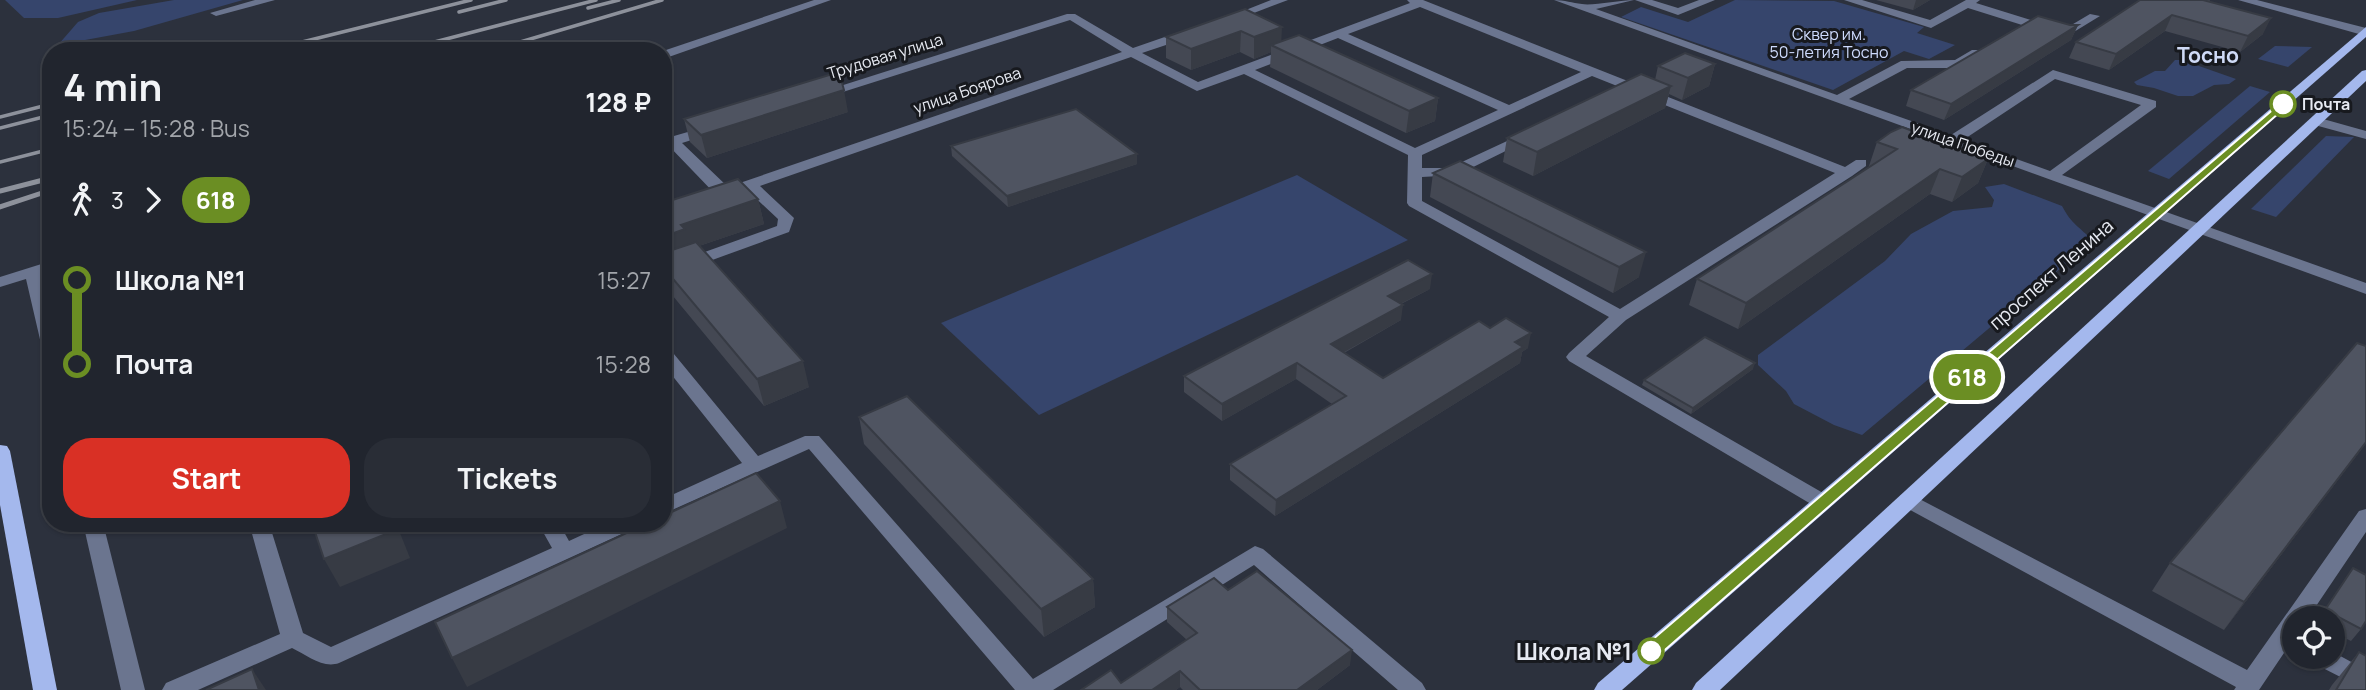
<!DOCTYPE html>
<meta charset="utf-8">
<style>
:root{--surface:#21252e;--page:#292d36;--text:#f1f3f6;--muted:#a2a5aa;--line:#3e424a;--accent:#d93025}
body{margin:0;font-family:Manrope,sans-serif;background:var(--page);color:var(--text);height:100vh;display:flex;flex-direction:column;font-size:26px;white-space:nowrap}
*{box-sizing:border-box;margin:0}
p{font-size:23px;color:var(--muted)}
.icon{flex:none;width:38px;height:38px;fill:none;stroke:currentColor;stroke-width:2;stroke-linecap:round;stroke-linejoin:round}
.map{position:relative;flex:1;overflow:hidden}
.panel{position:absolute;left:42px;top:42px;width:630px;height:490px;display:flex;flex-direction:column;background:var(--surface);border-radius:28px;box-shadow:0 2px 5px #0004,0 0 0 2px var(--line)}
.panel>*{flex:none}
.badge{padding:0 14px;border-radius:23px;font-size:24px;line-height:46px}
.buttons{position:absolute;left:2282px;top:606px;display:grid;gap:14px}
.buttons a{display:grid;place-items:center;width:63px;height:63px;border-radius:50%;background:var(--surface);box-shadow:0 2px 5px #0004,0 0 0 2px var(--line);font-size:35px}
.map>.badge{position:absolute;translate:-50% -50%;box-shadow:0 0 0 4px #fff}
.legs{display:flex;align-items:center;gap:10px;height:77px;padding:0 21px;font-size:23px}
.legs p{margin-inline-start:auto}
.overview{display:flex;align-items:center;justify-content:space-between;height:119px;padding:0 21px}
h1{font-size:38px;font-weight:700;line-height:52px}
.action{display:flex;gap:14px;margin-top:auto;padding:14px 21px}
.action a{flex:1;height:80px;border-radius:28px;background:var(--accent);color:#fff;font-size:28px;font-weight:700;line-height:80px;text-align:center}
.action a+a{background:var(--page);color:var(--text)}
ul{padding:0 21px;list-style:none}
li{display:flex;align-items:center;gap:24px;height:84px;font-size:26px}
li i{display:grid;place-items:center;width:10px;height:100%;margin:0 9px;background:currentColor}
li i::after{content:'';width:18px;height:18px;margin:-9px;border:5px solid;border-radius:50%;background:var(--surface)}
li p{margin-inline-start:auto}
li:first-child i{background:linear-gradient(#0000 50%,currentColor 0)}
li:last-child i{background:linear-gradient(currentColor 50%,#0000 0)}
.map>svg:first-child{display:block}
</style>
<div class="map">
<svg width="2366" height="690" viewBox="0 0 2366 690">
<rect width="100%" height="100%" fill="#2c313d"/>
<!-- green -->
<g fill="#36456c">
<polygon points="5,0 137,0 58,18 24,18"/>
<polygon points="174,0 243,0 134,31 58,45 78,22 99,13"/>
<polygon points="1735,0 1834,1 1924,27 1917,33 1955,45 1929,59 1904,51 1833,90 1621,17 1641,7 1688,22"/>
<polygon points="2275,46 2312,47 2288,67 2258,59"/>
<polygon points="2175,60 2182,60 2236,79 2229,84 2214,85 2193,96 2178,96 2154,88 2137,85 2134,82 2155,71 2165,71"/>
<polygon points="2250,86 2270,92 2169,179 2148,171"/>
<polygon points="2326,136 2354,137 2276,217 2251,209"/>
<polygon points="1297,175 1408,240 1039,415 941,323"/>
<path d="M 2004,184 L 2062,206 C 2072,225 2079,226 2093,241 L 1862,435 L 1834,425 L 1794,404 L 1786,391 L 1758,365 L 1758,355 L 1885,261 L 1911,234 L 1953,211 L 1992,207 L 1994,200 L 1985,187 Z"/>
</g>
<g fill="none" stroke-linecap="round" stroke-linejoin="round">
<!-- minor -->
<g fill="#6b758f" fill-rule="evenodd">
<polygon points="255,0 275,0 216,16 210,13"/>
<polygon points="814,0 831,0 663,59 663,51"/>
<polygon points="1271,0 1288,0 1233,21 1223,19"/>
<path d="M 1407,0 L 1423,0 L 1845,167 L 1856,160 L 1866,160 L 1866,166 L 1852,176 L 1626,320 L 1586,356 L 1830,497 L 1833,502 L 1830,507 L 1816,507 L 1569,361 L 1566,357 L 1569,353 L 1609,317 L 1409,206 L 1407,203 L 1408,155 L 1244,74 L 1197,91 L 1131,57 L 760,186 L 794,218 L 789,232 L 663,278 L 663,267 L 777,226 L 778,219 L 747,190 L 723,198 L 718,197 L 667,144 L 667,138 L 712,125 L 717,126 L 717,132 L 682,143 L 728,187 L 1122,52 L 1070,20 L 827,97 L 817,97 L 815,94 L 1067,14 L 1075,14 L 1133,48 L 1182,31 L 1190,31 L 1190,37 L 1142,53 L 1198,82 L 1410,3 ZM 1420,7 L 1581,72 L 1509,105 L 1348,34 ZM 1338,38 L 1498,110 L 1415,148 L 1255,70 ZM 1592,76 L 1835,173 L 1620,309 L 1422,201 L 1422,177 L 1457,175 L 1532,138 L 1525,134 L 1520,135 L 1449,168 L 1422,168 L 1422,155 Z"/>
<path d="M 1554,0 C 1565,0 1572,3 1582,4 C 1592,6 1620,0 1634,0 L 1596,9 L 1837,95 L 1901,61 L 1955,60 L 1972,50 L 1980,50 L 1980,56 L 1958,68 L 1907,68 L 1849,99 L 1951,135 L 2053,70 L 2156,101 L 2156,107 L 2062,175 L 2366,283 L 2366,294 ZM 2055,79 L 2141,105 L 2050,171 L 1963,140 Z"/>
<polygon points="1635,0 1652,0 1678,8 1699,0 1715,0 1678,15"/>
<polygon points="1844,0 1862,0 1930,20 1966,0 1980,0 1976,3 2063,30 2090,14 2100,16 2064,38 1968,8 1931,28"/>
<polygon points="2238,0 2257,0 2366,28 2366,36"/>
<polygon points="2316,117 2366,131 2366,139 2311,124 2309,121"/>
<polygon points="51,261 51,271 42,274 51,311 51,353 42,348 26,279 0,287 0,277"/>
<polygon points="663,347 669,348 758,456 805,436 819,436 1033,679 1255,546 1263,549 1422,683 1426,690 1398,690 1254,565 1053,690 1015,690 809,449 663,514 663,499 742,463 663,364"/>
<polygon points="1908,493 2247,670 2359,511 2366,509 2366,532 2308,618 2294,618 2294,638 2259,690 2234,690 2236,687 1901,505 1898,500 1901,495"/>
<polygon points="83,523 103,523 145,690 121,690"/>
<path d="M 249,523 L 269,523 L 303,633 L 331,647 L 552,548 L 538,523 L 559,523 L 569,541 L 608,523 L 638,523 L 635,528 L 339,663 C 323,669 307,655 292,648 L 198,690 L 162,690 L 166,683 L 280,634 Z"/>
<polygon points="2333,652 2366,670 2366,690 2311,662 2308,656 2333,656"/>
</g>
<!-- major -->
<g fill="#a4b8ed" fill-rule="evenodd">
<polygon points="2366,27 2366,37 1622,690 1594,690 1598,683"/>
<polygon points="2366,70 2366,81 1720,690 1692,690 1696,683 2362,71"/>
<polygon points="0,445 7,446 10,451 57,690 33,690 0,505"/>
</g>
<!-- rail-far1 -->
<g stroke="#8d919b" stroke-width="3.5">
<polyline points="588,8 619,0"/>
<polyline points="459,12 506,0"/>
<polyline points="266,51 471,0"/>
<polyline points="400,51 596,0"/>
<polyline points="490,51 662,0"/>
<polyline points="0,117 51,104"/>
<polyline points="0,128 51,115"/>
<polyline points="0,162 51,149"/>
</g>
<!-- rail -->
<g stroke="#8d919b" stroke-width="5">
<polyline points="0,191 51,178"/>
<polyline points="0,207 51,190"/>
</g>
</g>
<!-- wall -->
<g fill="#444853">
<polygon points="1876,0 1930,0 1913,10"/>
<polygon points="2140,0 2210,0 2209,2 2263,34 2240,52 2165,31 2109,70 2069,58 2076,42"/>
<polygon points="1245,9 1282,42 1438,98 1435,121 1406,133 1270,67 1271,52 1254,59 1240,52 1191,70 1166,58 1166,37"/>
<polygon points="2070,25 2078,25 2071,40 1944,120 1906,106 1911,90"/>
<polygon points="1715,64 1709,86 1682,100 1669,94 1665,108 1533,176 1503,162 1507,138 1655,80 1658,66"/>
<polygon points="848,112 707,158 690,142 684,119"/>
<polygon points="1877,142 1988,159 1978,183 1952,202 1930,194 1738,329 1689,305 1697,279 1871,166 1869,166"/>
<polygon points="951,146 1137,164 1008,207 952,156"/>
<polygon points="1433,173 1639,277 1613,293 1430,197"/>
<polygon points="758,199 764,224 699,246 809,387 764,406 663,284 663,203"/>
<polygon points="1430,289 1401,304 1401,320 1344,353 1383,378 1528,348 1522,352 1520,363 1275,516 1230,480 1230,464 1332,404 1296,379 1222,421 1184,392 1184,376"/>
<polygon points="1753,369 1691,414 1642,385 1644,380"/>
<polygon points="859,417 1093,579 1095,607 1044,637 864,444"/>
<polygon points="2366,443 2224,630 2152,591 2170,563"/>
<polygon points="2353,568 2361,629 2351,641 2333,632 2333,618 2319,618"/>
<polygon points="1228,590 1350,665 1317,690 1183,690 1180,687 1176,690 1081,690 1121,683 1187,640 1167,622 1167,607"/>
<polygon points="2359,652 2366,690 2329,690 2332,685"/>
</g>
<!-- shaded-wall -->
<g fill="#373b44">
<polygon points="1916,0 1930,0 1913,10"/>
<polygon points="2172,15 2165,31 2109,70 2116,54"/>
<polygon points="2271,18 2263,34 2240,52 2248,36"/>
<polygon points="2078,25 2071,40 1944,120 1951,104"/>
<polygon points="1282,27 1281,48 1271,45 1271,52 1254,59 1254,37"/>
<polygon points="1241,31 1240,52 1191,70 1191,49"/>
<polygon points="1715,64 1709,86 1682,100 1688,78"/>
<polygon points="1671,86 1665,108 1533,176 1537,152"/>
<polygon points="844,90 848,112 707,158 701,135"/>
<polygon points="1438,98 1435,121 1406,133 1409,111"/>
<polygon points="1137,154 1137,164 1008,207 1007,196"/>
<polygon points="1988,159 1978,183 1952,202 1962,177"/>
<polygon points="1940,169 1930,194 1738,329 1746,303"/>
<polygon points="758,199 764,224 690,249 663,265 663,237 681,225"/>
<polygon points="1646,252 1639,277 1613,293 1619,267"/>
<polygon points="1432,274 1430,289 1386,311 1388,296"/>
<polygon points="1403,305 1401,320 1330,360 1331,344"/>
<polygon points="1531,333 1528,348 1522,352 1520,363 1275,516 1276,500"/>
<polygon points="803,361 809,387 764,406 757,379"/>
<polygon points="1297,363 1296,379 1222,421 1222,404"/>
<polygon points="1755,363 1753,369 1691,414 1693,408"/>
<polygon points="2366,442 2366,443 2224,630 2244,602"/>
<polygon points="780,501 787,528 467,687 452,658"/>
<polygon points="393,523 396,523 410,558 340,587 324,559"/>
<polygon points="1093,579 1095,607 1044,637 1041,609"/>
<polygon points="1352,650 1350,665 1317,690 1297,690"/>
<polygon points="252,669 266,690 259,690"/>
<polygon points="1180,671 1180,687 1176,690 1152,690"/>
</g>
<!-- building -->
<g fill="#4f5461" stroke="#373b44" stroke-width="2">
<polygon points="2140,0 2203,0 2271,18 2248,36 2172,15 2116,54 2076,42"/>
<polygon points="1245,9 1282,27 1254,37 1241,31 1191,49 1166,37"/>
<polygon points="2038,16 2070,25 2078,25 1951,104 1911,90"/>
<polygon points="1299,35 1438,98 1409,111 1271,45"/>
<polygon points="1685,53 1715,64 1688,78 1658,66"/>
<polygon points="839,72 844,90 701,135 684,119"/>
<polygon points="1641,74 1671,86 1537,152 1507,138"/>
<polygon points="1076,109 1137,154 1007,196 951,146"/>
<polygon points="1902,127 1988,159 1962,177 1940,169 1746,303 1697,279 1897,149 1877,142 1891,132"/>
<polygon points="1460,161 1646,252 1619,267 1433,173"/>
<polygon points="738,179 758,199 681,225 685,229 663,237 663,203"/>
<polygon points="696,242 803,361 757,379 663,267 663,253"/>
<polygon points="1408,260 1432,274 1388,296 1403,305 1331,344 1383,378 1479,321 1490,328 1506,318 1531,333 1515,342 1523,347 1276,500 1230,464 1346,396 1297,363 1222,404 1184,376"/>
<polygon points="1705,337 1755,363 1693,408 1644,380"/>
<polygon points="2357,343 2366,346 2366,442 2244,602 2170,563"/>
<polygon points="907,396 1093,579 1041,609 859,417"/>
<polygon points="756,473 780,501 452,658 435,622 648,523 663,523 663,516"/>
<polygon points="312,523 393,523 396,530 324,559"/>
<polygon points="2353,568 2366,575 2366,621 2361,629 2325,610"/>
<polygon points="1257,571 1352,650 1297,690 1200,690 1180,671 1152,690 1081,690 1111,670 1121,683 1197,633 1167,607 1214,578 1228,590"/>
<polygon points="2359,652 2366,656 2366,690 2336,690"/>
<polygon points="252,669 259,690 206,690"/>
</g>
<!-- line-1 -->
<polygon fill="#6b8e23" stroke="#fff" stroke-width="2" points="2283,101 2289,104 2287,106 1658,656 1645,656 1643,651 1645,646"/>
<!-- markers -->
<g fill="#fff" stroke="#6b8e23" stroke-width="3.5">
<circle cx="2283" cy="104" r="12"/>
<circle cx="1651" cy="651" r="12"/>
</g>
<g text-anchor="middle" dominant-baseline="central" stroke-width="6" stroke-linejoin="round" paint-order="stroke">
<!-- far-park labels -->
<g font-size="16" fill="#cedbfd" stroke="#17191e">
<text x="1829" y="34">Сквер им.<tspan x="1829" dy="18">50-летия Тосно</tspan></text>
</g>
<!-- far-street labels -->
<g font-size="16" fill="#e7eaf2" stroke="#17191e">
<text transform="translate(885 56) rotate(-17)">Трудовая улица</text>
<text transform="translate(967 90) rotate(-19)">улица Боярова</text>
<text transform="translate(1963 144) rotate(19)">улица Победы</text>
</g>
<!-- far-stop labels -->
<g font-size="16" font-weight="bold" fill="#e7eaf2" stroke="#17191e" text-anchor="start">
<text x="2302" y="104">Почта</text>
</g>
<!-- street labels -->
<g font-size="19" fill="#e7eaf2" stroke="#17191e">
<text transform="translate(2051 274) rotate(-41)">проспект Ленина</text>
</g>
<!-- far-district labels -->
<g font-size="21" font-weight="bold" fill="#cfdaf6" stroke="#17191e">
<text x="2208" y="55">Тосно</text>
</g>
<!-- near-stop labels -->
<g font-size="23" font-weight="bold" fill="#e7eaf2" stroke="#17191e" text-anchor="end">
<text x="1632" y="651">Школа №1</text>
</g>
</g>
</svg>
<div class="buttons">
<a><svg class="icon" aria-label="locate" viewBox="0 0 24 24"><circle cx="12" cy="12" r="6"/><path d="M12 2v4M12 18v4M2 12h4M18 12h4"/></svg></a>
</div>
<b class="badge" style="left:1967px;top:377px;background:#6b8e23;color:#fff">618</b>
<section class="panel">
<div class="overview"><div><h1>4 min</h1><p>15:24 – 15:28 · Bus</p></div><b>128 ₽</b></div>
<div class="legs"><svg class="icon" aria-label="walk" viewBox="0 0 24 24"><circle cx="13" cy="4" r="2"/><path d="M13 8l-2 6 4 7M11 14l-3 7M7 12l3-4h3l4 4"/></svg>3<svg class="icon" aria-label="forward" viewBox="0 0 24 24"><path d="M9 5l7 7-7 7"/></svg><b class="badge" style="background:#6b8e23;color:#fff">618</b></div>
<ul>
<li><i style="color:#6b8e23"></i><b>Школа №1</b><p>15:27</p></li>
<li><i style="color:#6b8e23"></i><b>Почта</b><p>15:28</p></li>
</ul>
<div class="action"><a>Start</a><a>Tickets</a></div>
</section>
</div>
